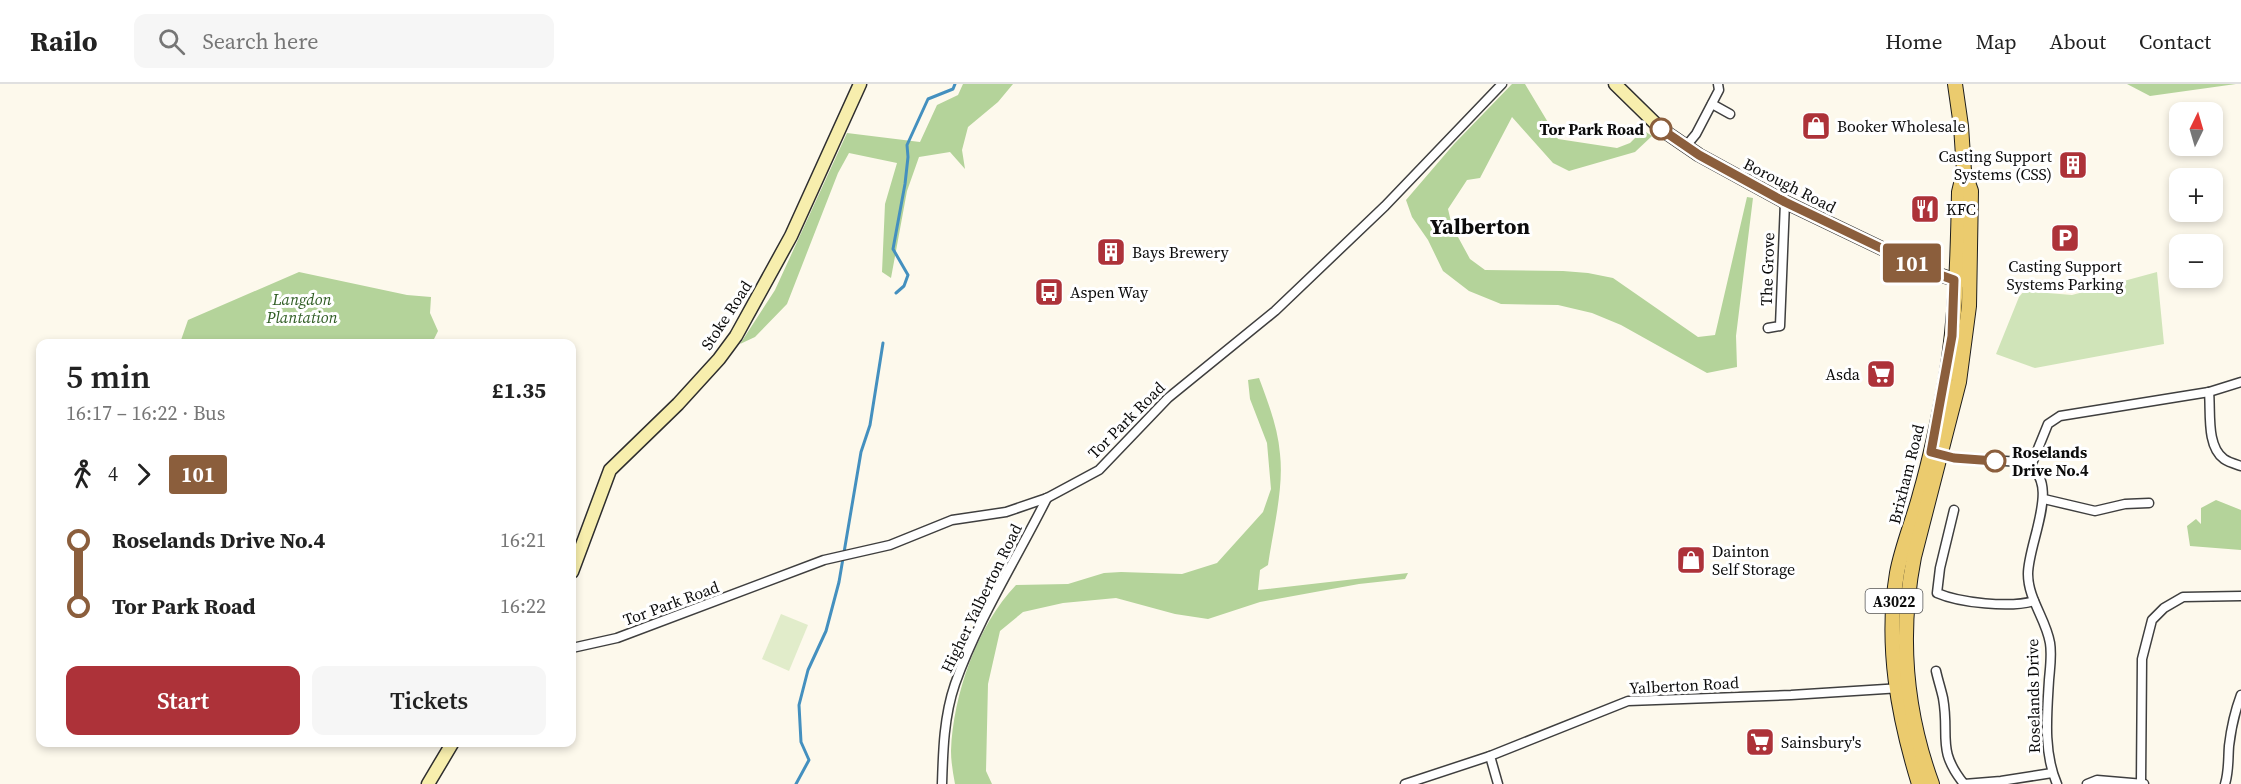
<!DOCTYPE html>
<meta charset="utf-8">
<style>
:root{--surface:#fff;--page:#f6f6f6;--text:#222;--muted:#767676;--line:#e0e0e0;--accent:#ad3239}
body{margin:0;font-family:"Source Serif 4",serif;background:var(--page);color:var(--text);height:100vh;display:flex;flex-direction:column;font-size:22px;white-space:nowrap}
*{box-sizing:border-box;margin:0}
p{font-size:20px;color:var(--muted)}
.icon{flex:none;width:33px;height:33px;fill:none;stroke:currentColor;stroke-width:2;stroke-linecap:round;stroke-linejoin:round}
.map{position:relative;flex:1;overflow:hidden}
.drawer{position:absolute;left:36px;top:255px;width:540px;height:408px;display:flex;flex-direction:column;background:var(--surface);border-radius:12px;box-shadow:0 3px 9px #0003}
.drawer>*{flex:none}
.badge{padding:0 12px;border-radius:4px;font-size:21px;line-height:39px}
.needle{width:39px;rotate:5deg}
.tools{position:absolute;left:2169px;top:18px;display:grid;gap:12px}
.tools a{display:grid;place-items:center;width:54px;height:54px;border-radius:12px;background:var(--surface);box-shadow:0 3px 9px #0003;font-size:30px}
.map>.badge{position:absolute;translate:-50% -50%;box-shadow:0 0 0 3px #fff}
.legs{display:flex;align-items:center;gap:9px;height:66px;padding:0 30px;font-size:20px}
.legs p{margin-inline-start:auto}
.headline{display:flex;align-items:center;justify-content:space-between;height:102px;padding:0 30px}
h1{font-size:33px;font-weight:600;line-height:45px}
.button{display:flex;gap:12px;margin-top:auto;padding:12px 30px}
.button a{flex:1;height:69px;border-radius:12px;background:var(--accent);color:#fff;font-size:24px;font-weight:600;line-height:69px;text-align:center}
.button a+a{background:var(--page);color:var(--text)}
ul{padding:0 30px;list-style:none}
li{display:flex;align-items:center;gap:21px;height:66px;font-size:22px}
li i{display:grid;place-items:center;width:9px;height:100%;margin:0 8px;background:currentColor}
li i::after{content:'';width:15px;height:15px;margin:-8px;border:4px solid;border-radius:50%;background:var(--surface)}
li p{margin-inline-start:auto}
li:first-child i{background:linear-gradient(#0000 50%,currentColor 0)}
li:last-child i{background:linear-gradient(currentColor 50%,#0000 0)}
header{display:flex;align-items:center;gap:36px;box-sizing:border-box;height:84px;padding:0 30px;background:var(--surface);border-bottom:2px solid var(--line)}
header strong{font-size:28px}
nav{display:flex;gap:33px;margin-inline-start:auto;font-size:21px}
.search{width:420px;height:54px;background:var(--page);display:flex;align-items:center;gap:15px;box-sizing:border-box;padding:0 21px;border-radius:12px;color:var(--muted);font-size:22px}
.map>svg:first-child{display:block}
</style>
<header>
<strong>Railo</strong>
<div class="search"><svg class="icon" aria-label="search" viewBox="0 0 24 24"><circle cx="10" cy="10" r="6"/><path d="M15 15l6 6"/></svg>Search here</div>
<nav><a>Home</a><a>Map</a><a>About</a><a>Contact</a></nav>
</header>
<div class="map">
<svg width="2241" height="700" viewBox="0 0 2241 700">
<rect width="100%" height="100%" fill="#fdf9ec"/>
<!-- green -->
<polygon fill="#d0e4b9" points="2157,188 2164,260 2035,284 1996,270 2019,213 2024,207 2072,211"/>
<!-- forest -->
<g fill="#b4d39a">
<polygon points="963,0 1013,0 998,18 968,43 962,66 965,85 950,68 919,73 907,107 891,194 882,188 885,120 897,79 849,69 838,89 787,220 755,253 740,260 775,206 847,49 920,58 937,21 958,11"/>
<polygon points="1512,0 1525,0 1558,55 1617,64 1630,59 1643,46 1652,52 1635,68 1569,87 1553,79 1512,33 1480,94 1467,96 1448,125 1452,142 1470,175 1485,186 1563,187 1588,189 1613,194 1698,253 1715,251 1747,113 1753,114 1736,252 1737,283 1707,289 1621,241 1592,229 1558,221 1501,220 1469,207 1443,187 1428,156 1412,133 1406,116 1454,60"/>
<polygon points="2127,0 2236,0 2150,12"/>
<polygon points="299,188 407,211 431,213 430,229 438,247 432,259 180,259 188,236"/>
<path d="M 1259,294 C 1268,318 1278,344 1280,370 C 1284,404 1273,446 1268,481 L 1260,486 L 1258,506 L 1408,489 L 1405,495 L 1359,500 L 1260,518 L 1208,535 L 1175,530 L 1116,514 L 1063,519 L 1023,528 L 1000,547 L 988,600 L 986,687 L 992,700 L 955,700 C 953,689 951,678 951,667 C 953,611 977,542 1016,501 L 1068,500 L 1104,489 L 1121,488 L 1182,490 L 1217,479 L 1263,428 L 1271,405 L 1267,359 L 1250,315 L 1248,296 Z"/>
<polygon points="2216,416 2241,426 2241,466 2190,462 2187,442 2196,435 2201,440 2201,424"/>
</g>
<!-- pitch -->
<polygon fill="#e1ecca" points="781,530 808,541 789,587 762,575"/>
<g fill="none" stroke-linecap="round" stroke-linejoin="round">
<!-- stream -->
<g stroke="#4490bf" stroke-width="3">
<polyline points="896,209 904,202 908,191 893,165 905,100 908,73 907,61 928,15 953,5 955,0"/>
<polyline points="796,700 809,676 801,658 799,621 808,586 826,547 839,498 861,368 870,341 883,259"/>
</g>
<!-- street casing -->
<g stroke="#3f3f3f" stroke-width="11">
<g id="street">
<polyline points="1712,20 1730,30"/>
<polyline points="1686,62 1696,50 1719,6 1718,0"/>
<polyline points="1768,244 1780,242 1785,118"/>
<path d="M 2209,308 C 2211,328 2206,362 2224,375 C 2228,378 2235,380 2241,382"/>
<path d="M 1937,370 L 1954,374 L 2022,378 C 2065,393 2028,457 2028,490 C 2028,515 2046,535 2050,559 C 2052,571 2050,584 2049,596 C 2047,630 2043,668 2057,700"/>
<polyline points="2031,382 2048,340 2060,332 2209,308 2241,298"/>
<polyline points="2044,415 2095,427 2125,420 2149,419"/>
<path d="M 1954,426 L 1940,484 L 1937,509 C 1960,519 2010,524 2034,517"/>
<polyline points="572,564 617,554 824,476 890,461 952,436 1006,428 1047,414 1099,386 1168,314 1275,227 1385,122 1502,0"/>
<path d="M 1936,587 C 1938,596 1941,605 1943,614 C 1950,653 1936,665 1964,700 L 2001,697 L 2052,689"/>
<polyline points="1490,672 1498,700"/>
<polyline points="2141,699 2142,575 2152,536 2164,524 2183,513 2241,512"/>
<path d="M 942,700 C 943,666 944,632 955,600 C 978,535 1016,476 1047,414"/>
<polyline points="1405,700 1490,672 1628,617 1791,611 1901,604"/>
<polyline points="2087,700 2097,696 2144,700"/>
<path d="M 2225,700 C 2229,687 2228,675 2229,662 C 2231,645 2235,627 2241,611"/>
</g>
</g>
<!-- secondary casing -->
<g stroke="#2e2e2e" stroke-width="15">
<g id="secondary">
<polyline points="1615,0 1661,45 1699,71 1785,118 1929,187 1955,196 1966,197"/>
<polyline points="572,488 610,386 678,320 719,275 736,252 791,152 860,0"/>
<polyline points="428,700 453,658"/>
</g>
</g>
<!-- primary casing -->
<g stroke="#1d1d1d" stroke-width="16">
<g id="primary">
<path d="M 1919,700 C 1898,632 1885,561 1897,489 C 1902,462 1913,437 1920,410 C 1931,372 1939,333 1946,294 C 1956,235 1958,168 1959,108 L 1964,87"/>
<path d="M 1932,700 C 1905,626 1899,550 1914,473 L 1959,298 L 1969,222 L 1971,107 L 1964,87 L 1961,42 L 1955,0"/>
</g>
</g>
<!-- street -->
<use href="#street" stroke="#fff" stroke-width="8"/>
<!-- secondary -->
<use href="#secondary" stroke="#f7eead" stroke-width="12"/>
<!-- primary -->
<use href="#primary" stroke="#ebcb6e" stroke-width="14"/>
</g>
<g fill="none" stroke-linecap="round" stroke-linejoin="round">
<!-- line-1 casing -->
<g stroke="#fff" stroke-width="14">
<polyline id="line-1" points="1661,45 1699,71 1785,118 1929,187 1954,196 1952,252 1931,368 1954,374 1995,377"/>
</g>
<!-- line-1 -->
<use href="#line-1" stroke="#8b5e3c" stroke-width="9"/>
</g>
<!-- icons -->
<defs>
<g id="shop-square" transform="scale(1.5)"><rect x="-9" y="-9" width="18" height="18" rx="4" fill="#ad3239" stroke="#fff"/><path d="M-5-2.5h2.3a2.7 3.5 0 0 1 5.4 0H5L5.5 6h-11ZM-1.5-2.5h3a1.5 2.3 0 0 0-3 0Z" fill="#fff"/></g>
<g id="building-square" transform="scale(1.5)"><rect x="-9" y="-9" width="18" height="18" rx="4" fill="#ad3239" stroke="#fff"/><path d="M-4-6H4V6H1V3H-1V6H-4ZM-2.5-4.3h1.7v1.8h-1.7ZM.8-4.3h1.7v1.8H.8ZM-2.5-1h1.7V.8h-1.7ZM.8-1h1.7V.8H.8Z" fill="#fff"/></g>
<g id="restaurant-square" transform="scale(1.5)"><rect x="-9" y="-9" width="18" height="18" rx="4" fill="#ad3239" stroke="#fff"/><path d="M-5-6h1v4h1v-4h1v4h1v-4h1v5L-1.5 .5V6h-2V.5L-5-1ZM5-6V6H3V1.5H1.5Q1.5-4 5-6Z" fill="#fff"/></g>
<g id="parking-square" transform="scale(1.5)"><rect x="-9" y="-9" width="18" height="18" rx="4" fill="#ad3239" stroke="#fff"/><path d="M-3.5-5.5H1a3.5 3.5 0 0 1 0 7H-1V5.5H-3.5ZM-1-3.4V-.6H.8a1.4 1.4 0 0 0 0-2.8Z" fill="#fff"/></g>
<g id="bus-square" transform="scale(1.5)"><rect x="-9" y="-9" width="18" height="18" rx="4" fill="#ad3239" stroke="#fff"/><path d="M-5-6H5V4H4V6H2V4H-2V6H-4V4H-5ZM-3.5-4V0h7V-4ZM-3.5 1.2v1.5H-2V1.2ZM2 1.2v1.5H3.5V1.2Z" fill="#fff"/></g>
<g id="supermarket-square" transform="scale(1.5)"><rect x="-9" y="-9" width="18" height="18" rx="4" fill="#ad3239" stroke="#fff"/><path d="M-6-5.5h2.5l.6 2H6L4.5 2H-2.5L-4.4-4H-6ZM-1.5 3.2a1.3 1.3 0 1 0 .1 0ZM3 3.2a1.3 1.3 0 1 0 .1 0Z" fill="#fff"/></g>
</defs>
<g fill-rule="evenodd">
<use href="#shop-square" x="1816" y="42"/>
<use href="#building-square" x="2073" y="81"/>
<use href="#restaurant-square" x="1925" y="125"/>
<use href="#parking-square" x="2065" y="154"/>
<use href="#building-square" x="1111" y="168"/>
<use href="#bus-square" x="1049" y="208"/>
<use href="#supermarket-square" x="1881" y="290"/>
<use href="#shop-square" x="1691" y="476"/>
<use href="#supermarket-square" x="1760" y="658"/>
</g>
<!-- markers -->
<g fill="#fff" stroke="#8b5e3c" stroke-width="3">
<circle cx="1661" cy="45" r="10"/>
<circle cx="1995" cy="377" r="10"/>
</g>
<g text-anchor="middle" dominant-baseline="central" stroke-width="6" stroke-linejoin="round" paint-order="stroke">
<!-- shield labels -->
<rect fill="#fff" stroke="#555" stroke-width="1.5" x="1865.5" y="505" width="57" height="24" rx="4.5"/>
<g font-size="15" font-weight="bold" fill="#0c0c0c">
<text x="1894" y="517">A3022</text>
</g>
<!-- poi labels -->
<g font-size="16" fill="#0c0c0c" stroke="#fff" text-anchor="start">
<text x="1837" y="42">Booker Wholesale</text>
<text x="2052" y="72" text-anchor="end">Casting Support<tspan x="2052" dy="18">Systems (CSS)</tspan></text>
<text x="1946" y="125">KFC</text>
<text x="1132" y="168">Bays Brewery</text>
<text x="2065" y="182" text-anchor="middle">Casting Support<tspan x="2065" dy="18">Systems Parking</tspan></text>
<text x="1070" y="208">Aspen Way</text>
<text x="1860" y="290" text-anchor="end">Asda</text>
<text x="1712" y="467">Dainton<tspan x="1712" dy="18">Self Storage</tspan></text>
<text x="1781" y="658">Sainsbury's</text>
</g>
<!-- stop labels -->
<g font-size="16" font-weight="bold" fill="#0c0c0c" stroke="#fff" text-anchor="end">
<text x="1644" y="45">Tor Park Road</text>
<text x="2012" y="368" text-anchor="start">Roselands<tspan x="2012" dy="18">Drive No.4</tspan></text>
</g>
<!-- street labels -->
<g font-size="16" fill="#0c0c0c" stroke="#fff">
<text transform="translate(1790 101) rotate(27)">Borough Road</text>
<text transform="translate(1767 185) rotate(-88)">The Grove</text>
<text transform="translate(726 231) rotate(-57)">Stoke Road</text>
<text transform="translate(1126 336) rotate(-45)">Tor Park Road</text>
<text transform="translate(1906 390) rotate(-76)">Brixham Road</text>
<text transform="translate(981 514) rotate(-64)">Higher Yalberton Road</text>
<text transform="translate(671 519) rotate(-20)">Tor Park Road</text>
<text transform="translate(1684 601) rotate(-3)">Yalberton Road</text>
<text transform="translate(2033 612) rotate(-91)">Roselands Drive</text>
</g>
<!-- park labels -->
<g font-size="16" font-style="italic" fill="#2f5c23" stroke="#fff">
<text x="302" y="215">Langdon<tspan x="302" dy="18">Plantation</tspan></text>
</g>
<!-- district labels -->
<g font-size="22" font-weight="bold" fill="#0c0c0c" stroke="#fff">
<text x="1480" y="142">Yalberton</text>
</g>
</g>
</svg>
<div class="tools">
<a><svg class="needle" viewBox="-14 -14 28 28"><path d="M0-13l5 13h-10z" fill="#e53935"/><path d="M0 13l5-13h-10z" fill="#767676"/></svg></a>
<a>+</a>
<a>−</a>
</div>
<b class="badge" style="left:1912px;top:179px;background:#8b5e3c;color:#fff">101</b>
<section class="drawer">
<div class="headline"><div><h1>5 min</h1><p>16:17 – 16:22 · Bus</p></div><b>£1.35</b></div>
<div class="legs"><svg class="icon" aria-label="walk" viewBox="0 0 24 24"><circle cx="13" cy="4" r="2"/><path d="M13 8l-2 6 4 7M11 14l-3 7M7 12l3-4h3l4 4"/></svg>4<svg class="icon" aria-label="forward" viewBox="0 0 24 24"><path d="M9 5l7 7-7 7"/></svg><b class="badge" style="background:#8b5e3c;color:#fff">101</b></div>
<ul>
<li><i style="color:#8b5e3c"></i><b>Roselands Drive No.4</b><p>16:21</p></li>
<li><i style="color:#8b5e3c"></i><b>Tor Park Road</b><p>16:22</p></li>
</ul>
<div class="button"><a>Start</a><a>Tickets</a></div>
</section>
</div>
